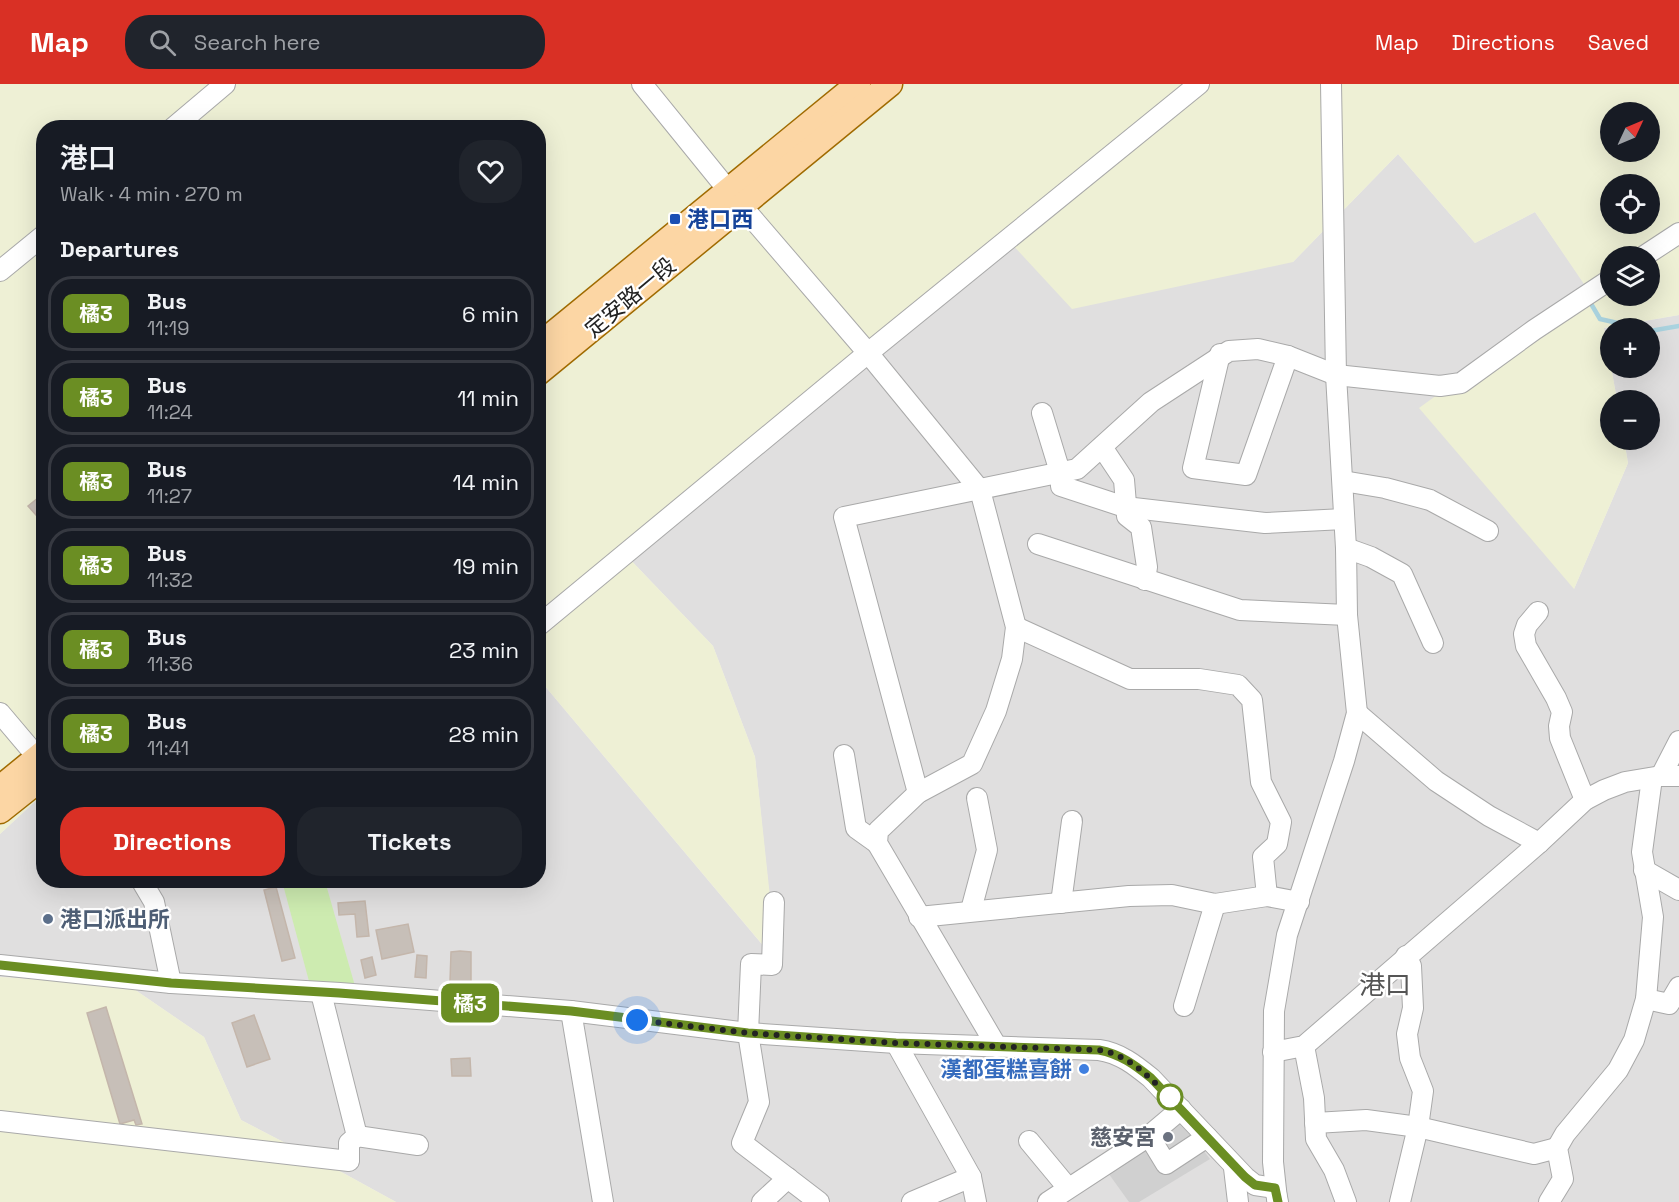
<!DOCTYPE html>
<meta charset="utf-8">
<style>
:root{--surface:#171b24;--page:#20242c;--text:#f1f3f6;--muted:#9ea1a6;--line:#363941;--accent:#d93025}
body{margin:0;font-family:"Space Grotesk","Noto Sans TC",sans-serif;background:var(--page);color:var(--text);height:100vh;display:flex;flex-direction:column;font-size:22px;white-space:nowrap}
*{box-sizing:border-box;margin:0}
p{font-size:20px;color:var(--muted)}
.icon{flex:none;width:33px;height:33px;fill:none;stroke:currentColor;stroke-width:2;stroke-linecap:round;stroke-linejoin:round}
.map{position:relative;flex:1;overflow:hidden}
.drawer{position:absolute;left:36px;top:36px;width:510px;height:768px;display:flex;flex-direction:column;background:var(--surface);border-radius:24px;box-shadow:0 6px 24px #0002}
.drawer>*{flex:none}
.badge{padding:0 12px;border-radius:9px;font-size:21px;line-height:39px}
.needle{width:39px;rotate:46deg}
.controls{position:absolute;left:1600px;top:18px;display:grid;gap:12px}
.controls a{display:grid;place-items:center;width:60px;height:60px;border-radius:50%;background:var(--surface);box-shadow:0 6px 24px #0002;font-size:30px}
.you{position:absolute;width:30px;height:30px;margin:-15px;border:4px solid #fff;border-radius:50%;background:#1a73e8;box-shadow:0 0 0 9px #1a73e833}
.map>.badge{position:absolute;translate:-50% -50%;box-shadow:0 0 0 3px #fff}
h2{padding:0 24px;font-size:22px;line-height:54px}
.round{display:grid;place-items:center;flex:none;width:63px;height:63px;border-radius:24px;background:var(--page)}
.headline{display:flex;align-items:center;justify-content:space-between;height:102px;padding:0 24px}
h1{font-size:28px;font-weight:600;line-height:45px}
.action{display:flex;gap:12px;margin-top:auto;padding:12px 24px}
.action a{flex:1;height:69px;border-radius:24px;background:var(--accent);color:#fff;font-size:24px;font-weight:600;line-height:69px;text-align:center}
.action a+a{background:var(--page);color:var(--text)}
ul{padding:0;list-style:none}
li{display:flex;align-items:center;gap:18px;height:75px;margin:0 12px 9px;padding:0 12px;border:3px solid var(--line);border-radius:24px}
li div{flex:1}
li b{display:block;font-size:22px}
li em{font-style:normal}
li .badge{min-width:66px;font-weight:700;text-align:center}
header{display:flex;align-items:center;gap:36px;box-sizing:border-box;height:84px;padding:0 30px;background:var(--accent);color:#fff}
header strong{font-size:28px}
nav{display:flex;gap:33px;margin-inline-start:auto;font-size:21px}
.search{width:420px;height:54px;background:var(--page);display:flex;align-items:center;gap:15px;box-sizing:border-box;padding:0 21px;border-radius:24px;color:var(--muted);font-size:22px}
.map>svg:first-child{display:block}
</style>
<header>
<strong>Map</strong>
<div class="search"><svg class="icon" aria-label="search" viewBox="0 0 24 24"><circle cx="10" cy="10" r="6"/><path d="M15 15l6 6"/></svg>Search here</div>
<nav><a>Map</a><a>Directions</a><a>Saved</a></nav>
</header>
<div class="map">
<svg width="1679" height="1118" viewBox="0 0 1679 1118">
<rect width="100%" height="100%" fill="#f2efe9"/>
<!-- residential -->
<path fill="#e0dfdf" fill-rule="evenodd" d="M 1398,70 L 1475,159 L 1535,128 L 1587,203 L 1574,505 L 1628,379 L 1624,356 L 1650,356 L 1650,316 L 1617,316 L 1604,244 L 1679,231 L 1679,1118 L 396,1118 L 345,1090 L 241,1036 L 204,953 L 128,901 L 0,893 L 0,750 L 43,710 L 44,796 L 538,796 L 539,595 L 776,877 L 755,673 L 713,562 L 622,467 L 1010,158 L 1293,178 ZM 1611,244 L 1650,244 L 1650,284 L 1611,284 Z"/>
<!-- religious -->
<polygon fill="#d0d0d0" points="1176,1030 1210,1075 1139,1118 1129,1118 1101,1079"/>
<!-- farmland -->
<g fill="#eef0d5" fill-rule="evenodd">
<path d="M 0,0 L 1679,0 L 1679,231 L 1604,244 L 1617,316 L 1611,316 L 1611,356 L 1624,356 L 1628,379 L 1574,505 L 1419,324 L 1586,203 L 1535,128 L 1475,159 L 1398,70 L 1293,178 L 1072,225 L 1010,158 L 622,467 L 713,562 L 755,673 L 777,878 L 539,595 L 538,44 L 44,44 L 43,710 L 0,750 ZM 1611,28 L 1650,28 L 1650,68 L 1611,68 ZM 1611,100 L 1650,100 L 1650,140 L 1611,140 ZM 1611,172 L 1650,172 L 1650,212 L 1611,212 Z"/>
<polygon points="0,893 128,901 204,953 241,1036 345,1090 396,1118 0,1118"/>
</g>
<!-- grass -->
<polygon fill="#cdebb0" points="282,797 325,797 355,902 310,901"/>
<g fill="none" stroke-linecap="round" stroke-linejoin="round">
<!-- stream -->
<g stroke="#aad3df" stroke-width="4.5">
<polyline points="1590,218 1600,235 1640,244"/>
<polyline points="1650,247 1679,242"/>
</g>
</g>
<!-- building -->
<g fill="#c7bfb8" stroke="#c4b6ab" stroke-width="1.5">
<polygon points="44,409 44,440 28,422"/>
<polygon points="276,803 295,874 282,877 264,806"/>
<polygon points="365,817 369,852 357,853 355,830 339,831 338,819"/>
<polygon points="408,840 414,868 382,875 376,846"/>
<polygon points="460,867 471,868 471,899 450,898 451,868"/>
<polygon points="417,871 427,872 426,894 415,893"/>
<polygon points="372,873 376,891 365,894 361,876"/>
<polygon points="106,923 142,1040 136,1041 134,1036 120,1040 87,929"/>
<polygon points="254,931 270,975 247,983 232,939"/>
<polygon points="470,974 471,992 452,992 451,975"/>
</g>
<g fill="none" stroke-linecap="round" stroke-linejoin="round">
<!-- minor casing -->
<g stroke="#a9a9a9" stroke-width="22">
<g id="minor">
<polyline points="642,0 728,106 868,269 980,406 1016,543 1012,575 996,627 972,680 918,709 878,747 877,759 997,963"/>
<polyline points="173,44 225,0"/>
<polyline points="1644,172 1679,149"/>
<polyline points="0,187 44,151"/>
<polyline points="1220,270 1193,384 1246,391 1288,272"/>
<polyline points="1042,329 1060,388 1061,402 1125,423 1265,439 1344,435"/>
<polyline points="1102,363 1124,396 1127,432 1141,443 1147,483 1145,496"/>
<polyline points="1343,397 1385,404 1430,416 1488,447"/>
<polyline points="1038,460 1240,526 1347,531"/>
<polyline points="1346,464 1371,473 1402,490 1433,559"/>
<polyline points="1538,528 1527,541 1524,550 1526,562 1556,614 1562,628 1559,642 1560,654 1585,716"/>
<polyline points="538,542 868,269 1199,0"/>
<polyline points="1016,543 1130,595 1199,595 1238,601 1252,616 1261,698 1281,738 1277,760 1263,773 1267,812"/>
<polyline points="0,629 44,681"/>
<polyline points="1357,629 1436,697 1489,732 1539,759"/>
<polyline points="844,671 856,744 877,759"/>
<polyline points="1661,692 1679,657"/>
<polyline points="918,709 844,433 1077,385 1151,318 1229,267 1258,265 1288,272 1336,291 1440,302 1461,299 1534,246 1611,195"/>
<polyline points="1644,786 1679,806"/>
<polyline points="141,796 154,818 171,899"/>
<polyline points="774,818 772,881 751,880 748,949 759,1018 742,1059 819,1118"/>
<polyline points="1061,819 1072,737"/>
<polyline points="971,826 987,766 977,714"/>
<polyline points="919,833 1129,812 1172,811 1215,820 1267,812 1299,818"/>
<path d="M 0,881 L 171,899 L 340,909 L 571,927 L 748,949 L 896,959 L 1099,966 C 1120,969 1135,981 1151,994 L 1245,1093 L 1255,1101 L 1275,1104 L 1278,1118"/>
<polyline points="1646,915 1669,920 1679,903"/>
<polyline points="1184,922 1215,820"/>
<polyline points="571,927 603,1118"/>
<polyline points="896,959 971,1093 976,1118"/>
<polyline points="1304,962 1314,1014 1316,1055 1334,1086 1346,1118"/>
<polyline points="1273,968 1304,962 1539,759 1585,716 1604,706 1625,698 1661,692 1679,692"/>
<polyline points="0,1037 349,1077 349,1059 357,1052 321,909"/>
<polyline points="1315,1039 1366,1036 1418,1043 1534,1070 1557,1064"/>
<polyline points="357,1052 418,1061"/>
<polyline points="1149,1052 1166,1080 1207,1053"/>
<polyline points="1029,1057 1068,1104"/>
<polyline points="1234,1084 1238,1118"/>
<polyline points="1277,1115 1273,1078 1274,927 1287,851 1344,677 1357,629 1347,531 1346,464 1336,291 1331,0"/>
<polyline points="762,1118 788,1094"/>
<polyline points="912,1118 971,1093"/>
<polyline points="1048,1118 1149,1052 1181,1025"/>
<polyline points="1400,1118 1418,1043 1423,1007 1410,974 1407,950 1413,924 1411,882 1406,872"/>
<polyline points="1549,1118 1563,1095 1557,1064 1565,1050 1618,986 1634,956 1646,915 1653,833 1642,768 1652,694"/>
</g>
</g>
<!-- major casing -->
<g stroke="#a06b00" stroke-width="27">
<g id="major">
<polyline points="538,262 858,0"/>
<polyline points="538,289 890,0"/>
<polyline points="0,704 44,668"/>
<polyline points="0,727 44,692"/>
</g>
</g>
<!-- minor -->
<use href="#minor" stroke="#fff" stroke-width="20"/>
<!-- major -->
<use href="#major" stroke="#fcd6a4" stroke-width="24"/>
</g>
<g fill="none" stroke-linecap="round" stroke-linejoin="round">
<!-- line casing -->
<g stroke="#fff" stroke-width="14">
<path id="line" d="M 0,881 L 171,899 L 339,909 L 571,927 L 748,949 L 896,959 L 1099,966 C 1120,970 1135,981 1151,994 L 1245,1093 L 1255,1101 L 1275,1104 L 1278,1118"/>
</g>
<!-- line -->
<use href="#line" stroke="#6b8e23" stroke-width="9"/>
<!-- walk -->
<path stroke="#222" stroke-width="6" stroke-dasharray="0 10.8" d="M 637,936 L 748,949 L 896,959 L 1099,966 C 1130,971 1148,993 1170,1013"/>
</g>
<!-- markers -->
<rect fill="#1a4fb4" stroke="#fff" stroke-width="2" x="669" y="129" width="12" height="12" rx="3"/>
<circle fill="#5c6f8a" stroke="#fff" stroke-width="2" cx="48" cy="835" r="6"/>
<circle fill="#3f7fe0" stroke="#fff" stroke-width="2" cx="1084" cy="985" r="6"/>
<circle fill="#fff" stroke="#6b8e23" stroke-width="3" cx="1170" cy="1013" r="12"/>
<circle fill="#6b7280" stroke="#fff" stroke-width="2" cx="1168" cy="1053" r="6"/>
<g text-anchor="middle" dominant-baseline="central" stroke-width="4.5" stroke-linejoin="round" paint-order="stroke">
<!-- transit labels -->
<g font-size="22" font-weight="bold" fill="#164399" stroke="#fff" text-anchor="start">
<text x="687" y="135">港口西</text>
</g>
<!-- street labels -->
<g font-size="22" fill="#222" stroke="#fff">
<text transform="translate(630 213) rotate(-40)">定安路一段</text>
</g>
<!-- service labels -->
<g font-size="22" font-weight="bold" fill="#4e5e75" stroke="#fff" text-anchor="start">
<text x="60" y="835">港口派出所</text>
</g>
<!-- shop labels -->
<g font-size="22" font-weight="bold" fill="#366cbe" stroke="#fff" text-anchor="end">
<text x="1072" y="985">漢都蛋糕喜餅</text>
</g>
<!-- worship labels -->
<g font-size="22" font-weight="bold" fill="#5b616d" stroke="#fff" text-anchor="end">
<text x="1156" y="1053">慈安宮</text>
</g>
<!-- quarter labels -->
<g font-size="26" fill="#555" stroke="#fff">
<text x="1385" y="901">港口</text>
</g>
</g>
</svg>
<div class="controls">
<a><svg class="needle" viewBox="-14 -14 28 28"><path d="M0-13l5 13h-10z" fill="#e53935"/><path d="M0 13l5-13h-10z" fill="#9ea1a6"/></svg></a>
<a><svg class="icon" aria-label="locate" viewBox="0 0 24 24"><circle cx="12" cy="12" r="6"/><path d="M12 2v4M12 18v4M2 12h4M18 12h4"/></svg></a>
<a><svg class="icon" aria-label="layers" viewBox="0 0 24 24"><path d="M12 4l9 5-9 5-9-5zM3 14l9 5 9-5"/></svg></a>
<a>+</a>
<a>−</a>
</div>
<div class="you" style="left:637px;top:936px"></div>
<b class="badge" style="left:470px;top:919px;background:#6b8e23;color:#fff">橘3</b>
<section class="drawer">
<div class="headline"><div><h1>港口</h1><p>Walk · 4 min · 270 m</p></div><a class="round"><svg class="icon" aria-label="heart" viewBox="0 0 24 24"><path d="M12 20l-8-8c-3-5 5-10 8-4 3-6 11-1 8 4z"/></svg></a></div>
<h2>Departures</h2>
<ul>
<li><span class="badge" style="background:#6b8e23;color:#fff">橘3</span><div><b>Bus</b><p>11:19</p></div><em>6 min</em></li>
<li><span class="badge" style="background:#6b8e23;color:#fff">橘3</span><div><b>Bus</b><p>11:24</p></div><em>11 min</em></li>
<li><span class="badge" style="background:#6b8e23;color:#fff">橘3</span><div><b>Bus</b><p>11:27</p></div><em>14 min</em></li>
<li><span class="badge" style="background:#6b8e23;color:#fff">橘3</span><div><b>Bus</b><p>11:32</p></div><em>19 min</em></li>
<li><span class="badge" style="background:#6b8e23;color:#fff">橘3</span><div><b>Bus</b><p>11:36</p></div><em>23 min</em></li>
<li><span class="badge" style="background:#6b8e23;color:#fff">橘3</span><div><b>Bus</b><p>11:41</p></div><em>28 min</em></li>
</ul>
<div class="action"><a>Directions</a><a>Tickets</a></div>
</section>
</div>
